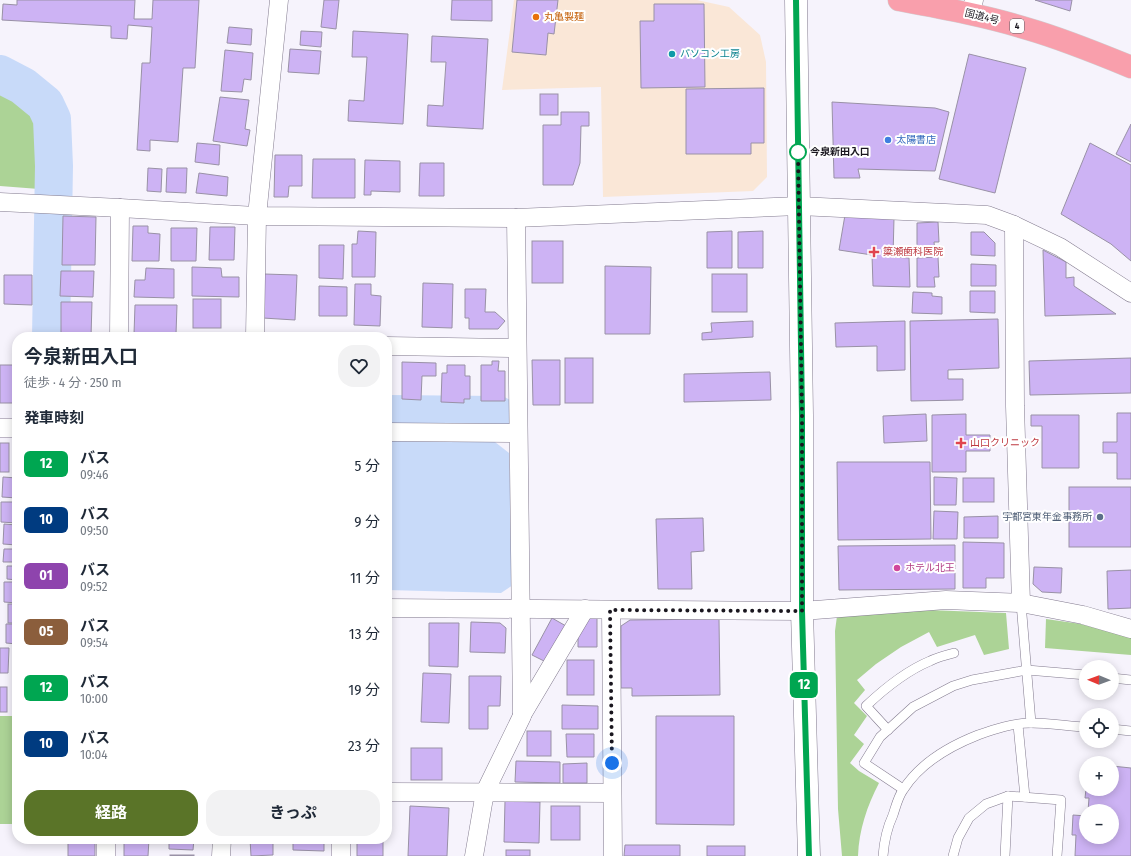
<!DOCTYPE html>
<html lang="ja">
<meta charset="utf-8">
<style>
:root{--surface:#fff;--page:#f2f2f3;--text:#1f2937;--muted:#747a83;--accent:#5a7428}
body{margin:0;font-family:"Fira Sans Condensed","Noto Sans JP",sans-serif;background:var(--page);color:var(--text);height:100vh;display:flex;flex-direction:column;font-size:15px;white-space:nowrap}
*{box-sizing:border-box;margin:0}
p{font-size:13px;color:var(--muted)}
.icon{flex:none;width:22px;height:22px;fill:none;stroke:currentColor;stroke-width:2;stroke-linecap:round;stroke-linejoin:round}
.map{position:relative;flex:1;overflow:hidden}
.sheet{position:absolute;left:12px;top:332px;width:380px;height:512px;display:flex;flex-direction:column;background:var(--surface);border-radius:16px;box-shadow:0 2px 10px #0003}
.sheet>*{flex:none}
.badge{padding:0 8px;border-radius:6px;font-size:14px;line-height:26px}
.needle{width:26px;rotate:271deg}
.controls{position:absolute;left:1079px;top:660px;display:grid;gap:8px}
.controls a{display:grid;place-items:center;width:40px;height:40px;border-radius:50%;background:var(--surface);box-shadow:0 2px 10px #0003;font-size:20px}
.you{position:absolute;width:20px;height:20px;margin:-10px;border:3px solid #fff;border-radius:50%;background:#1a73e8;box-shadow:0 0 0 6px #1a73e833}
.map>.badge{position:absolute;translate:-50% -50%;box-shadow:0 0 0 2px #fff}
h2{padding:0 12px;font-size:15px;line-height:36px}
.round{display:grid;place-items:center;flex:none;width:42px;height:42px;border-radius:16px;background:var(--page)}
.overview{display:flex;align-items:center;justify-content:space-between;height:68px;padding:0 12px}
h1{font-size:19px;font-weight:700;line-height:30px}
.cta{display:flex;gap:8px;margin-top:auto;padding:8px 12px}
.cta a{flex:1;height:46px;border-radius:16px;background:var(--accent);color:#fff;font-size:16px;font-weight:700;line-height:46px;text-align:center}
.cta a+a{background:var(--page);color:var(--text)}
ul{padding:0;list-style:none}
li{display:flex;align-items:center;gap:12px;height:56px;padding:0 12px}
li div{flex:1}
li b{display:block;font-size:15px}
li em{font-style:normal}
li .badge{min-width:44px;font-weight:700;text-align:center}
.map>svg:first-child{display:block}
</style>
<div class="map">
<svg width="1131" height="856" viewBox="0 0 1131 856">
<rect width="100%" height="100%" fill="#f6f3fc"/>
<!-- commercial -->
<polygon fill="#fae7d7" points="514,0 697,0 729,7 760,35 766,62 767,177 753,191 603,197 601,87 502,90"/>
<!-- green -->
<g fill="#acd396">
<path d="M 0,87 C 21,97 37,101 42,126 L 39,189 L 0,186 Z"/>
<path d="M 928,610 L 1006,613 L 1009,649 L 984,655 L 975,635 L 937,647 L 929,632 L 901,647 L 876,664 L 857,680 L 865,690 L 854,703 L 867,716 L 854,735 L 864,744 L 850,763 L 859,771 L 879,783 C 867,806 859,830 858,856 L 842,856 L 838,809 L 835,631 L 837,616 Z"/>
<polygon points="1046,619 1081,624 1131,638 1131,655 1045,648"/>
<rect x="0" y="716" width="17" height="108"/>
</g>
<!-- water -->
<g fill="#c8daf9">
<polygon points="0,70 34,88 49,101 55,113 56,123 57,179 50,179 48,122 46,110 35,98 0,80"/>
<polygon points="50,221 56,221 54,337 47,337"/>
<polygon points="387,408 498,409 498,415 387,413"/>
<polygon points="387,439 495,442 509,453 513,585 501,593 387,590"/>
</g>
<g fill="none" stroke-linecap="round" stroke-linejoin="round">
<!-- river -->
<g stroke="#c8daf9" stroke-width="38">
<polyline points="0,74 23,86 45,104 52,119 54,166 51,337"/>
<polyline points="387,414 498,415"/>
</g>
</g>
<!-- building -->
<g fill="#cdb3f4" stroke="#9991a6">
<polygon points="17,0 135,0 134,19 152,19 153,0 199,0 195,68 183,68 178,142 150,140 150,151 137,150 142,63 150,63 152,27 128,25 127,39 111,38 111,26 2,20 3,4 17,5"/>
<polygon points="324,0 339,0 336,29 321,27"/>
<polygon points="452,0 492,0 492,21 451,20"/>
<polygon points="517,0 558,0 554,34 548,33 546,55 512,52"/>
<polygon points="1035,0 1072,0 1070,11"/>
<polygon points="654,4 704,4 705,87 641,88 640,21 654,21"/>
<polygon points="229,27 252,29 251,45 227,43"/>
<polygon points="301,31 322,32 321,47 300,45"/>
<polygon points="353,31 408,34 403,124 348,121 349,100 364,101 367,57 352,57"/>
<polygon points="432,36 488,39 483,129 427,126 428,105 443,106 446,62 431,62"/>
<polygon points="290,49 321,51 319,74 288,72"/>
<polygon points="225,50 253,53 251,80 244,79 242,92 221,91"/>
<polygon points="969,54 1026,68 995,193 939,179"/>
<polygon points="764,88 764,143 751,143 751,154 686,154 686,89"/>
<rect x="540" y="94" width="18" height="21"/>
<polygon points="220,97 249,100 245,129 250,130 247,146 213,141"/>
<polygon points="832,102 935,108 949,112 935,171 858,169 860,178 834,178"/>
<polygon points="561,112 589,112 589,126 581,126 580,163 573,185 543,185 543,125 561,125"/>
<polygon points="1131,124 1131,162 1116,154"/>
<polygon points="197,143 220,145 219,165 195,162"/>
<polygon points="1090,143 1131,165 1131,261 1111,244 1061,214"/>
<polygon points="275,155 302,155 302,186 289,186 288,197 274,197"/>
<polygon points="313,159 355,159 355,198 312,198"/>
<polygon points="365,160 400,161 400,192 371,191 371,195 364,195"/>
<polygon points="420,163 444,163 444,196 419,196"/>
<polygon points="148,168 162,169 161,192 147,191"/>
<polygon points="167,168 187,168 186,193 166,192"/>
<polygon points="199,173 228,177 227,196 196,193"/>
<polygon points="845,215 894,218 893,257 909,258 910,287 873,286 872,255 839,250"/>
<polygon points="63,216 96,217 95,265 62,265"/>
<polygon points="938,222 939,242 934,242 935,252 917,252 917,223"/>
<polygon points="133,226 148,226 148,233 160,234 159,261 132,261"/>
<polygon points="210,227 235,227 234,260 209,260"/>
<polygon points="171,228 197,228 196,261 171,261"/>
<polygon points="358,231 376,232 375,277 352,277 352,244 357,244"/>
<polygon points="732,231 732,268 707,268 707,232"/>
<polygon points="763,231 763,268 738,268 738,232"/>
<polygon points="971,232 984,232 995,243 995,256 971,255"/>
<rect x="532" y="241" width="31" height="42"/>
<polygon points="319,245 344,245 343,279 319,278"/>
<polygon points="1043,250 1066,262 1066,278 1074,277 1074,286 1116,314 1045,316"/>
<polygon points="938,257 939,277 934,277 935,287 917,287 917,258"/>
<polygon points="971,264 996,265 996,286 971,286"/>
<polygon points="605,266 651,267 650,334 605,334"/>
<polygon points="192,267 221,268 222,277 239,277 239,297 192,296"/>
<polygon points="146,268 174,269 174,298 134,297 135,280 145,280"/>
<polygon points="61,271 94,271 93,297 60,296"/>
<polygon points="264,274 297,275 295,320 263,318"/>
<rect x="712" y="274" width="35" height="38"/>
<polygon points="4,275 32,275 32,305 4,304"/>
<polygon points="423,283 453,284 452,328 422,327"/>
<polygon points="355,284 371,284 371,295 381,296 380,326 354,325"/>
<polygon points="319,286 347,287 347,316 319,316"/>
<polygon points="465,289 486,289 485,312 495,312 505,321 498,329 469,329 469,318 465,318"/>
<polygon points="970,291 995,291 995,313 970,312"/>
<polygon points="913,292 932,293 932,296 942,297 942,314 912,313"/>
<rect x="193" y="299" width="28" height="29"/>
<polygon points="61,302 92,302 91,337 61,337"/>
<polygon points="135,305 177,305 176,334 134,334"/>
<polygon points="998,319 999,368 948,370 948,379 963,379 963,400 911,401 910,321"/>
<polygon points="753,321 753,337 702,340 702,333 712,332 711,323"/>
<polygon points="905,321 905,370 877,371 877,346 836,347 835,323"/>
<rect x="193" y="333" width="36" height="4"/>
<rect x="565" y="358" width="28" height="45"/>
<polygon points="1131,358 1131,393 1030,395 1029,361"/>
<polygon points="532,360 560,360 560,405 533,405"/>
<polygon points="492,361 499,361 498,371 505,371 505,401 481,401 481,365 492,365"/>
<polygon points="402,362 436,363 436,376 422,376 421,400 402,399"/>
<rect x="0" y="365" width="17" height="38"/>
<polygon points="447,365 465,365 465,376 470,376 470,399 464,399 464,403 441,402 442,373 447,373"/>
<polygon points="770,372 771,400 684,402 684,374"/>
<polygon points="1117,413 1131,413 1131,479 1117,479 1117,453 1103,453 1103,442 1117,442"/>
<polygon points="926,414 927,441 884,443 883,416"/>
<polygon points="966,414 966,435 990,435 990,451 966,451 966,472 932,472 932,415"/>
<polygon points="1031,415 1079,415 1079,468 1042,468 1042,426 1031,426"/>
<rect x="0" y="443" width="9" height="29"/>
<polygon points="837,462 930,462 931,539 838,540"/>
<polygon points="3,477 17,478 17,498 2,497"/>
<polygon points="934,477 957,478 956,505 934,505"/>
<rect x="963" y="478" width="31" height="24"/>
<rect x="1069" y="487" width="62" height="60"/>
<polygon points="1,502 17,502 17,523 1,522"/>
<polygon points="934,511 958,512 957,539 933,539"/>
<polygon points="998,516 998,538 964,538 964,517"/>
<polygon points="703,518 704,551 691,552 692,589 658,589 656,519"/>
<polygon points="4,524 17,525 17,545 3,544"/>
<polygon points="963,542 1004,543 1004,578 986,578 986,588 963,588"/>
<polygon points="955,545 955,589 839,590 838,546"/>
<polygon points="4,549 17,549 17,562 3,562"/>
<polygon points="7,566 17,566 17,580 7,579"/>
<polygon points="1034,567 1062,568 1061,593 1042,592 1033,584"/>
<polygon points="1131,570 1131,608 1108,609 1107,571"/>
<polygon points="4,582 17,582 17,603 4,602"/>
<rect x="8" y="604" width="9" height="19"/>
<polygon points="552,618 566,626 546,662 532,655"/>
<polygon points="589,618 597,618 597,647 578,647 578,636"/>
<polygon points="719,619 720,695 632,696 632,688 621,688 621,626 630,620"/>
<polygon points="471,622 500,623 506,628 505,653 470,652"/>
<polygon points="429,623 459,623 458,667 429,666"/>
<polygon points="6,624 17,624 17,644 6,643"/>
<polygon points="0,648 9,648 8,673 0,673"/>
<rect x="567" y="660" width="27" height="35"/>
<polygon points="423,673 451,674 449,723 421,722"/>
<polygon points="469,676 501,676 500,706 488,706 488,729 469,729"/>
<rect x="0" y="687" width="7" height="25"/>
<polygon points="562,705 598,706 598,729 562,729"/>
<polygon points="656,716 734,716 734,825 656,824"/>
<rect x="527" y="731" width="24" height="25"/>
<polygon points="566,734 594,734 594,757 567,757"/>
<rect x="411" y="748" width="31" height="32"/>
<polygon points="516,761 560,762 560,783 515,782"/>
<polygon points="587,763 587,783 563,783 563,764"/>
<polygon points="1112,766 1131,768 1131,856 1075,856 1076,835 1072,835 1073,815 1086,816 1086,837 1112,837 1112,811 1088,811 1089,798 1085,798 1086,789 1112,789"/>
<polygon points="505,801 540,802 539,843 504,842"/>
<polygon points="410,806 449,808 447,856 408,856"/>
<rect x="551" y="806" width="29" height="34"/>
<rect x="68" y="839" width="27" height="17"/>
<polygon points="124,839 149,839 148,856 124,856"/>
<polygon points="169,839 194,839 193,850 169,849"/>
<polygon points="250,839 273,839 273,855 251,856"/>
<polygon points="293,839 324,839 324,851 293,850"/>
<rect x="357" y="839" width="26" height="17"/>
<polygon points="625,845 680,845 680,856 624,856"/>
<rect x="707" y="846" width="38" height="10"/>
<rect x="506" y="850" width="24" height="6"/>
<rect x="170" y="855" width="24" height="1"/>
</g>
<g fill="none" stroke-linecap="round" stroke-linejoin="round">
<!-- lane casing -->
<g stroke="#837b8f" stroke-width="10">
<g id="lane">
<polyline points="1021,603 1031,723"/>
<polyline points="1112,678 1131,680"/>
<polyline points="1018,725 1025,797"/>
<polyline points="1112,729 1131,731"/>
<path d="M 888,730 L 866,706 C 885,688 906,671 930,661 C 938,657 946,655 954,653"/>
<polyline points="903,789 864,763 880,737 913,707 953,686 972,680 1027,670 1086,675"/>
<path d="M 883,856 C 884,842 887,828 893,815 C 896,806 898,797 903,790 C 920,763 950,746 978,735 C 995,729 1013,723 1031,723 C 1049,723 1068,726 1086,727"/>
<polyline points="953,856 958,838 969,818 986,804 1008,796 1061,800 1057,856"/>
<polyline points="1005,856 1008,796"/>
</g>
</g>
<!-- street casing -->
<g stroke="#837b8f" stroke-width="19">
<g id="street">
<polyline points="970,14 974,0"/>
<polyline points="0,202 120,208 257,216 516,218 799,206 987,215 1014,225 1060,247 1131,293"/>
<polyline points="1014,225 1015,406 1021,603"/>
<polyline points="119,337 120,208"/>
<polyline points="255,337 257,216 279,0"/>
<polyline points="387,346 517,348"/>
<polyline points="0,428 17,428"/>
<polyline points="387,432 518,433"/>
<polyline points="387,608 802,611 946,600 1021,603 1083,615 1131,629"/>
<polyline points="611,610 613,856"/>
<polyline points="522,715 585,609"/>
<polyline points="387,792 612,793"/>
<polyline points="106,856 106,839"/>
<polyline points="221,856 222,839"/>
<polyline points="341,856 341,839"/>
<polyline points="474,856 485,792 522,716 516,218"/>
</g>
</g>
<!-- secondary casing -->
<g stroke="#837b8f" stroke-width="23">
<polyline id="secondary" points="796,0 802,415 802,611 809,856"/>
</g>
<!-- highway casing -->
<g stroke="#d1d0d2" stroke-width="23">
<path id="highway" d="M 899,0 C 942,8 986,16 1028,29 C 1063,39 1097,53 1131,67"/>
</g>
<!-- lane -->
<use href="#lane" stroke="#fff" stroke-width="9"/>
<!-- street -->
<use href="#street" stroke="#fff" stroke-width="18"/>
<!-- secondary -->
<use href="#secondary" stroke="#fff" stroke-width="22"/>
<!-- highway -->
<use href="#highway" stroke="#f99fac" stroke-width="22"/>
</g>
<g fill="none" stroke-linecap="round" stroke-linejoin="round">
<!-- line casing -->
<g stroke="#fff" stroke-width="9">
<polyline id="line" points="796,0 802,415 802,611 809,856"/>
</g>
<!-- line -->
<use href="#line" stroke="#00a651" stroke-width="6"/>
<!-- walk -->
<polyline stroke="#19161e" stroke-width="4" stroke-dasharray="0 7.2" points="612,763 610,610 802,611 802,415 798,152"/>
</g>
<!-- markers -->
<circle fill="#e8710a" stroke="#fff" stroke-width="1.5" cx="536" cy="17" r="4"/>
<circle fill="#0f9aa8" stroke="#fff" stroke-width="1.5" cx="672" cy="54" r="4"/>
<circle fill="#3f7fe0" stroke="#fff" stroke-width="1.5" cx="888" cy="140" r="4"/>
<circle fill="#fff" stroke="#00a651" stroke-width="2" cx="798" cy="152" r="8"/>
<g fill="#e0444e" stroke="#fff" stroke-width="1.5">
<path d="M872 246h4v4h4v4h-4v4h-4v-4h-4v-4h4z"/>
<path d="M959 437h4v4h4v4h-4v4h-4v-4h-4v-4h4z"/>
</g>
<circle fill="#5c6f8a" stroke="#fff" stroke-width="1.5" cx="1100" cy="517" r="4"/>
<circle fill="#d1479c" stroke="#fff" stroke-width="1.5" cx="897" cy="568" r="4"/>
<g text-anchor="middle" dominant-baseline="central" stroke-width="4" stroke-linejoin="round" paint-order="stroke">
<!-- shield labels -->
<rect fill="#fff" stroke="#5e5c62" stroke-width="1" x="1010" y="19" width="14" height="14" rx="3"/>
<g font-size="9" font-weight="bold" fill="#19161e">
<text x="1017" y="26">4</text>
</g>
<!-- food labels -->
<g font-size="10" fill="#c56008" stroke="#fff" text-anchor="start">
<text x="544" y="17">丸亀製麺</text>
</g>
<!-- street labels -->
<g font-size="10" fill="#19161e" stroke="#fff">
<text transform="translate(982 17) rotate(14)">国道4号</text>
</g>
<!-- culture labels -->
<g font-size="10" fill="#0d838f" stroke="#fff" text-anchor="start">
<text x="680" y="54">パソコン工房</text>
</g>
<!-- shop labels -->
<g font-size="10" fill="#366cbe" stroke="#fff" text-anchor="start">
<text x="896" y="140">太陽書店</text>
</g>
<!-- stop labels -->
<g font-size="10" font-weight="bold" fill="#19161e" stroke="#fff" text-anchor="start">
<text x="810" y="152">今泉新田入口</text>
</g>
<!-- health labels -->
<g font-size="10" fill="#be3a42" stroke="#fff" text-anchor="start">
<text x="883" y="252">簗瀬歯科医院</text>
<text x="970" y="443">山口クリニック</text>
</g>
<!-- service labels -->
<g font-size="10" fill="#4e5e75" stroke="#fff" text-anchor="end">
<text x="1092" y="517">宇都宮東年金事務所</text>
</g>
<!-- hotel labels -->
<g font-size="10" fill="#b23c85" stroke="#fff" text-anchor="start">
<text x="905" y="568">ホテル北王</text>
</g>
</g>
</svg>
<div class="controls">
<a><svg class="needle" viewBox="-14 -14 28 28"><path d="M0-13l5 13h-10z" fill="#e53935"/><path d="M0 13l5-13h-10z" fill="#747a83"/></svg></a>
<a><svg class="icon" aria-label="locate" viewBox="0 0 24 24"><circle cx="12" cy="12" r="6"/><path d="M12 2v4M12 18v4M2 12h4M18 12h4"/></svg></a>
<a>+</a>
<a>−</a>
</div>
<div class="you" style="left:612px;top:763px"></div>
<b class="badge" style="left:804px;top:685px;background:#00a651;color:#fff">12</b>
<section class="sheet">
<div class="overview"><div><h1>今泉新田入口</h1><p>徒歩 · 4 分 · 250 m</p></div><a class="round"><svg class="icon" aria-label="heart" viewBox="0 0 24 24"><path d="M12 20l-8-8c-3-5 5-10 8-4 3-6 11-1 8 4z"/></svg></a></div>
<h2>発車時刻</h2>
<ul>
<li><span class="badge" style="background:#00a651;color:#fff">12</span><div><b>バス</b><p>09:46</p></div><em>5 分</em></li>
<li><span class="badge" style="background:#003b80;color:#fff">10</span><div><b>バス</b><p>09:50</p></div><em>9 分</em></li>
<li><span class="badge" style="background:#8e44ad;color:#fff">01</span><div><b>バス</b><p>09:52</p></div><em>11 分</em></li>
<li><span class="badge" style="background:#8b5e3c;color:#fff">05</span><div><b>バス</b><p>09:54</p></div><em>13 分</em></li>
<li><span class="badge" style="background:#00a651;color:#fff">12</span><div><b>バス</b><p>10:00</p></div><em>19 分</em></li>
<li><span class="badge" style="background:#003b80;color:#fff">10</span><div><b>バス</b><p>10:04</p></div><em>23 分</em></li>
</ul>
<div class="cta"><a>経路</a><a>きっぷ</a></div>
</section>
</div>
